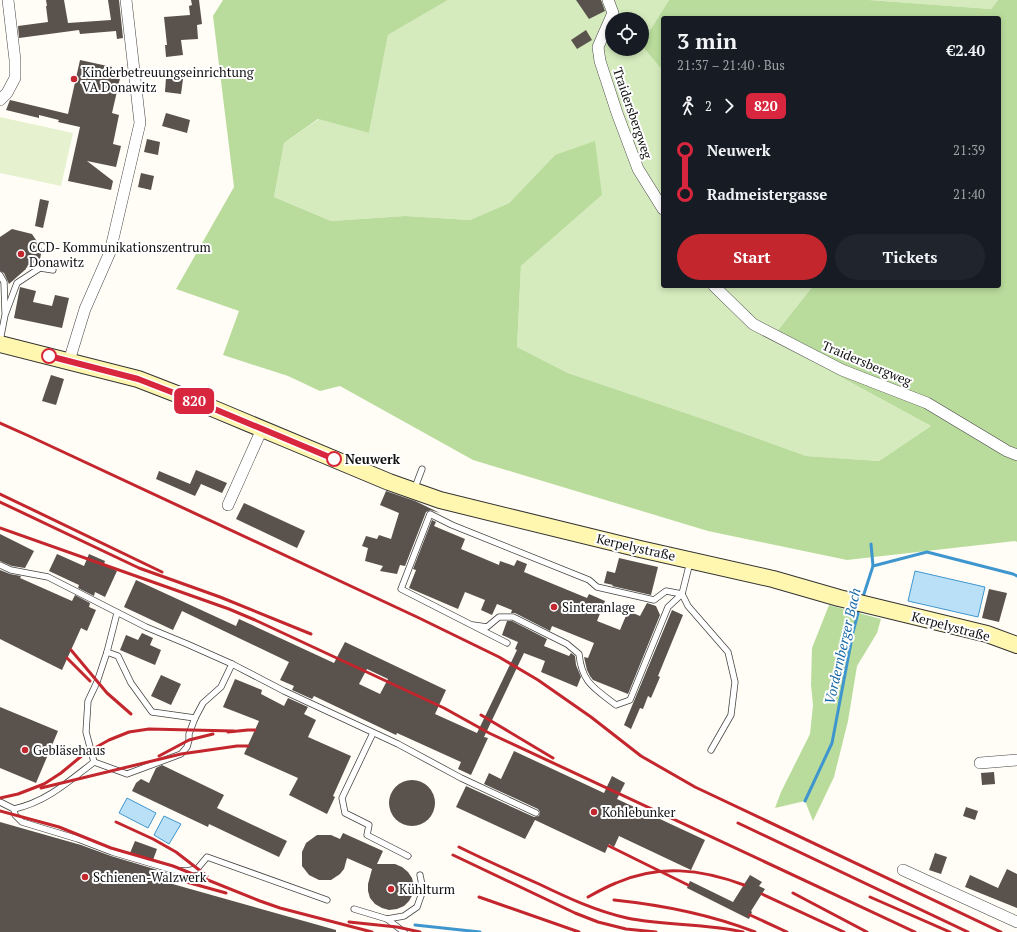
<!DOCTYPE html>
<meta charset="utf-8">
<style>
:root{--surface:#171b24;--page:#20242c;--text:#f1f3f6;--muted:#9ea1a6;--accent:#c4262e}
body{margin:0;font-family:"PT Serif",serif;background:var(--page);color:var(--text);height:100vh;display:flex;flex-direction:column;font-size:15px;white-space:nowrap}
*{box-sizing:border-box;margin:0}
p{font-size:13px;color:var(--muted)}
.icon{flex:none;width:22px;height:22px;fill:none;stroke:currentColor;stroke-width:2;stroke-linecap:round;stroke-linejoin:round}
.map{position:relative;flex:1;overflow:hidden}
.sheet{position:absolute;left:661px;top:16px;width:340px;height:272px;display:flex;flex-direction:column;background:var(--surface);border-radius:4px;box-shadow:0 2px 6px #0003}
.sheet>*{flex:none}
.badge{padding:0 8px;border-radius:6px;font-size:14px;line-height:26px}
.buttons{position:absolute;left:605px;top:12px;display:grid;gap:8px}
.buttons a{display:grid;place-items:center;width:44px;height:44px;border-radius:50%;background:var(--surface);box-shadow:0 2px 6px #0003;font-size:20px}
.map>.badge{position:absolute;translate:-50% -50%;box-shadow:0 0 0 2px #fff}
.legs{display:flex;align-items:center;gap:6px;height:44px;padding:0 16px;font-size:13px}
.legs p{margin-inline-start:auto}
.summary{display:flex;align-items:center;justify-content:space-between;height:68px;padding:0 16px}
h1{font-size:22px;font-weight:700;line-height:30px}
.cta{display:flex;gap:8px;margin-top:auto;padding:8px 16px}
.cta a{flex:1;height:46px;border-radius:24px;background:var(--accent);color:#fff;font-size:16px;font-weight:700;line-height:46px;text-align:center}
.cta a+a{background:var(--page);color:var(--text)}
ul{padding:0 16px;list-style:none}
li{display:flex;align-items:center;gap:14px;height:44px;font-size:15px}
li i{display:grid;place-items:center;width:6px;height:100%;margin:0 5px;background:currentColor}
li i::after{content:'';width:10px;height:10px;margin:-5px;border:3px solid;border-radius:50%;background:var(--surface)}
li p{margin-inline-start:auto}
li:first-child i{background:linear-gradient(#0000 50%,currentColor 0)}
li:last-child i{background:linear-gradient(currentColor 50%,#0000 0)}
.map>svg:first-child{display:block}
</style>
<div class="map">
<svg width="1017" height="932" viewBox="0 0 1017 932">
<rect width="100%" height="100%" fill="#fffdf5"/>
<!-- green -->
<g fill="#d5ebbd">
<polygon points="448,0 669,0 642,43 642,19 612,19 612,49 642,49 642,46 663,71 663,286 813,286 771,339 931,426 879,461 806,456 709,421 568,373 517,347 521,266 602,195 555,155 509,203 470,220 405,216 331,221 274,197 284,143 319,119 369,133 388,35"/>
<polygon points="869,0 998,0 991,9"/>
</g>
<!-- forest -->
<g fill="#b9dc9c">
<polygon points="223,0 448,0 388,35 369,133 318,119 284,143 274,197 331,221 405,216 470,220 509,203 555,155 595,141 602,195 521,266 517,347 568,373 709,421 806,456 879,461 931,426 771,339 813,286 999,286 999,18 663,18 663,71 642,46 642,43 669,0 869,0 991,9 998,0 1017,0 1017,542 1015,541 847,560 708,531 473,460 340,386 320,391 288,376 223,355 239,311 176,289 234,187 213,16"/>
<polygon points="829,605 881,619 877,633 857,666 848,721 834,777 813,821 805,801 775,808 781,792 810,734 813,705 811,685 812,648"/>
</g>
<!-- pitch -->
<polygon fill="#e6f2cf" points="0,117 73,133 61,186 0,173"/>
<!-- water -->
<g fill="#b9e0f7" stroke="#3f96cf">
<polygon points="915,571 985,587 978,617 908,601"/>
<polygon points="127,798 156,813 148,828 119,813"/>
<polygon points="164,816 181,824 169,844 154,835"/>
</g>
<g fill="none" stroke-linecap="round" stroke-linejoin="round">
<!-- stream -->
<g stroke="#3f96cf" stroke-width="3">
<polyline points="871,544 873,566"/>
<polyline points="862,600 873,566 927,552 1013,574 1017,576"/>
<polyline points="805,801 832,743 853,632 859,609"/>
<polyline points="415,925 480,932"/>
</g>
</g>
<!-- building -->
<g fill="#5a524d" fill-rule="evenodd">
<polygon points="46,0 64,0 68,23 111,20 108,0 119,0 123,38 117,39 116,31 80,34 79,30 19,38 18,26 48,22 46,6 47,6"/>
<polygon points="191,0 199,0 202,24 197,25 198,39 181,40 183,55 166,57 165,45 167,45 164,17 190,15 189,6 192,5"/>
<polygon points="576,0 601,0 605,11 589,19"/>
<polygon points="586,30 592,40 577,49 571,40"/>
<polygon points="80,60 112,67 112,73 121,74 112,113 119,115 113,144 121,146 116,167 87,161 113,181 111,190 68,181 80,127 58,122 59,120 39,115 39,118 6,110 10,100 68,114"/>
<polygon points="166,78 183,79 181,94 165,92"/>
<polygon points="166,113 190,120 187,133 162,126"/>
<polygon points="147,139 160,142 158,155 144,152"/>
<polygon points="141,173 154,176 151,190 138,187"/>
<polygon points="40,199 49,201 43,228 35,226"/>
<polygon points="12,229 32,234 42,249 40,259 26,268 26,269 9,284 4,273 0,271 0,237"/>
<polygon points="20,287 36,291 33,302 52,306 55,295 69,298 62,328 14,318"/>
<polygon points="51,375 64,379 56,405 42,401"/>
<polygon points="196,470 227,483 222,493 201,484 195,496 156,479 159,471 190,484"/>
<polygon points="386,491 415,501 440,513 430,510 426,512 405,566 400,565 397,574 380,571 383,566 365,561 368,548 362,546 366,536 377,539 379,535 391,539 399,513 380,505"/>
<polygon points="244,503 305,531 297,548 236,519"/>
<polygon points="432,520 436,522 434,526 465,539 461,549 499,565 500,561 514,566 517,560 527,564 524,572 587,598 589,594 605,601 597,621 620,630 628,611 640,616 647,603 656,606 660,615 628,694 593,680 590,676 587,670 584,657 588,658 594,643 552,626 550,631 515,613 511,613 512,610 497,604 492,615 481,610 485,600 465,592 458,609 409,588 416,570 413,569"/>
<polygon points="0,534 34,551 25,568 12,566 0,561"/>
<polygon points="57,554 84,566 89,554 105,561 104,564 117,571 105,597 95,592 94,596 78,588 79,585 49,571"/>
<polygon points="619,558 658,567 651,595 612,586 613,585 604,583 607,571 615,573"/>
<polygon points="0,570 10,574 21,576 20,578 72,601 75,595 90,603 89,607 96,610 87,631 81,628 62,670 0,639"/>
<path d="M 136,580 L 236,626 L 239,619 L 334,663 L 345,642 L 446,690 L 435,714 L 477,733 L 517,650 L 515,649 L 518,642 L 502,635 L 507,621 L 512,621 L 547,639 L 544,646 L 569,656 L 571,653 L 575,656 L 576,665 L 581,677 L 577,687 L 541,672 L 545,661 L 524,653 L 484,737 L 488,738 L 471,775 L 458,769 L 461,762 L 397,733 L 396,735 L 314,696 L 312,699 L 292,690 L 294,686 L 280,680 L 289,662 L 182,611 L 173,630 L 124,607 ZM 367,669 L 388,679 L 380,694 L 359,684 Z"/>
<polygon points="989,589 1007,593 999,622 982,618"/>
<polygon points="672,610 683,615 658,676 660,677 651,698 648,696 643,709 640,708 631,729 624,725"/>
<polygon points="142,633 153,638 150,645 161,650 155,665 120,650 126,635 138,640"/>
<polygon points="161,675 181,684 171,705 151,696"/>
<polygon points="235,679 262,690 261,694 284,706 288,698 308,707 304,714 316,720 308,737 351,756 333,796 335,797 327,814 289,795 298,778 244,754 259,721 223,707"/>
<polygon points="0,707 58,731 36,783 0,768"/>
<polygon points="514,751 604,793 612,776 625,783 617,799 705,840 691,870 619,836 614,847 609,844 605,853 535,820 525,839 456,807 466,786 534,817 539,816 540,812 538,809 484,784 489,773 501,779"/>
<polygon points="162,765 224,795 217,808 287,841 279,857 209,824 208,827 132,791 136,783 141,779 149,783 156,768"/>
<polygon points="994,772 995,784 982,785 981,773"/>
<circle cx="412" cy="803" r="23"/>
<polygon points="966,807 978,811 975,820 963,816"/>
<polygon points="0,822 81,845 111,856 171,874 169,883 336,930 336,932 0,932"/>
<polygon points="343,833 383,851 377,864 395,864 402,867 408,872 412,878 414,886 413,894 409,901 404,906 397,909 389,910 382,908 375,904 370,898 368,891 368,884 372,869 347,858 344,869 340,874 331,880 319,880 309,875 302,866 302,852 306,843 317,835 331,835 340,839"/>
<polygon points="135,841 157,849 153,860 130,853"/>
<polygon points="935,853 947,857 941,874 929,870"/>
<polygon points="1007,869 1017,874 1017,908 965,887 970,875 998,888"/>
<polygon points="750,875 762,882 759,886 765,889 751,911 752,912 749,919 687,888 690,881 733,902"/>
</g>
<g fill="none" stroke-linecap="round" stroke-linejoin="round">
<!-- service casing -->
<g stroke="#444" stroke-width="7">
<g id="service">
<polyline points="0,275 4,282 5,312"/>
<polyline points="0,341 5,315 17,283 40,268 53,270"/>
<polyline points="414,490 422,469"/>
<polyline points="690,562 682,594 688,606 728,652 735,682 731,715 711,750"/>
<path d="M 0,565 L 11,570 L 48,577 L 146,627 L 187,644 L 232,664 L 221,687 L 203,703 L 195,718 L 189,734 L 189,740 L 187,747 L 181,754 L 127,774 L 94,762 C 68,782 46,802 14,809"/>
<path d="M 473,625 L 487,627 L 499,617 L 513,617 L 567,644 L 579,654 C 582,683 594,688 616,705 L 630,700 L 668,607 L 682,594 L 666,591 L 654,600 L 597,587 L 589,580 L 452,525 L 430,514 L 401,589 L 507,643"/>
<polyline points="107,652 117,613"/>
<polyline points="232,664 284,691 398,744 461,778 536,813"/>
<polyline points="373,733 342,798 345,813 369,825 367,835 408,856"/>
<polyline points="94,762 86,732 88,701 97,682 107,652 118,656 131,683 152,712 195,718"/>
<polyline points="0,802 14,809 15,815 22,822 78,839 112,852 173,870 186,871 197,869 207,857 327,900"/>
<polyline points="354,909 387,919 404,932"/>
<polyline points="387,919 404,916 417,907 423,890 420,875"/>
</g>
</g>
<!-- minor casing -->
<g stroke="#444" stroke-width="12">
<g id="minor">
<polyline points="608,0 613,13 598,47 600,61 617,113 638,169 663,209"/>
<polyline points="0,100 7,93 15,78 15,60 8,0"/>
<polyline points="714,286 753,324 842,370 927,403 1007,451 1017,455"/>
<polyline points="69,361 85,309 110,252 140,123 126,0"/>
<polyline points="228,505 262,429"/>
<polyline points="980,763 1017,760"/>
<polyline points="903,870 1017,922"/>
</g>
</g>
<!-- secondary casing -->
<g stroke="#333" stroke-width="18">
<polyline id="secondary" points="0,344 138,379 200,403 389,482 440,500 640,549 773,579 839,598 987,634 1017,645"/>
</g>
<!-- service -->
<use href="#service" stroke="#fff" stroke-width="5.5"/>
<!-- minor -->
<use href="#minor" stroke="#fff" stroke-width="11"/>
<!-- secondary -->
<use href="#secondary" stroke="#fff6b0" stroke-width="16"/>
<!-- rail -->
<g stroke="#c4262e" stroke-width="3">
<polyline points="0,423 29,436 417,617 499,657 538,680 591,717 641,756 695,787 1001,932"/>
<polyline points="0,494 162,572"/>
<polyline points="0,502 139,568 220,597 311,634"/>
<polyline points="0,528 229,609 255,620 444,708 489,733 915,932"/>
<polyline points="71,650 107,693 131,714"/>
<polyline points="67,658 90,681"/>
<polyline points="481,715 553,758"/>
<polyline points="228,732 248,730 255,730"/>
<polyline points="159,756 189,740 213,734"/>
<polyline points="41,788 181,754 237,746 248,746"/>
<polyline points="0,798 18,794 44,784 61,773 84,754 109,740 129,732 149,729 234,731"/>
<polyline points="0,811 59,827 111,848 173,866 260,901 280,908 372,932"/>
<polyline points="116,822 153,839 176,852 207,876"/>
<polyline points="738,823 968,932"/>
<polyline points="609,846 688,885"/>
<path d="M 459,847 C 485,860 512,872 539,884 C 568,898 596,911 627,918 C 665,926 705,923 743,932"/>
<polyline points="453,855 575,913 598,922 626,929 656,932"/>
<polyline points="172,878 226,893"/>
<polyline points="793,893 867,932"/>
<polyline points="762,894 844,932"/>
<polyline points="479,897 579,932"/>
<path d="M 588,897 C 597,892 606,887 616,883 C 659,864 701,869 744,885"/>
<polyline points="870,897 950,932"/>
<path d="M 614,900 C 662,905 709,914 755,932"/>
<polyline points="750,915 787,932"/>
<polyline points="349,922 397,927 420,932"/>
</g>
</g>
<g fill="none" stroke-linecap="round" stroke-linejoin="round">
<!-- line-1 casing -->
<g stroke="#fff" stroke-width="9">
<polyline id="line-1" points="49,356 138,379 200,403 334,459"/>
</g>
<!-- line-1 -->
<use href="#line-1" stroke="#d7263d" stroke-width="6"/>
</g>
<!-- markers -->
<g fill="#c4262e" stroke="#fff" stroke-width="1.5">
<circle cx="74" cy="79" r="4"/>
<circle cx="21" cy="254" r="4"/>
<circle cx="554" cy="607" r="4"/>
<circle cx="25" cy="750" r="4"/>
<circle cx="594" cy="812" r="4"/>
<circle cx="85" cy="877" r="4"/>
<circle cx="391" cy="889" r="4"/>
</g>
<g fill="#fff" stroke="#d7263d" stroke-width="2">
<circle cx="49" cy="356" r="7"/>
<circle cx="334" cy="459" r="7"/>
</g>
<g text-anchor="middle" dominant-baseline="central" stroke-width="4" stroke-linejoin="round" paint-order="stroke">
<!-- poi labels -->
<g font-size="13" fill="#111" stroke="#fff" text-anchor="start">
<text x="82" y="72">Kinderbetreuungseinrichtung<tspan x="82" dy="15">VA Donawitz</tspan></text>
<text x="29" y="247">CCD- Kommunikationszentrum<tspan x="29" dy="15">Donawitz</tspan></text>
<text x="562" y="607">Sinteranlage</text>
<text x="33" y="750">Gebläsehaus</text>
<text x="602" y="812">Kohlebunker</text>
<text x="93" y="877">Schienen-Walzwerk</text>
<text x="399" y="889">Kühlturm</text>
</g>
<!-- street labels -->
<g font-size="13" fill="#111" stroke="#fff">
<text transform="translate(633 113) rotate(71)">Traidersbergweg</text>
<text transform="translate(867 363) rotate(23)">Traidersbergweg</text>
<text transform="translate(636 547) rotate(13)">Kerpelystraße</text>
<text transform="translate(951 626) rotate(15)">Kerpelystraße</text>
</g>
<!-- stop labels -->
<g font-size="13" font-weight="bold" fill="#111" stroke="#fff" text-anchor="start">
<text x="345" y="459">Neuwerk</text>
</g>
<!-- water labels -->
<g font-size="14" font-style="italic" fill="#1768a6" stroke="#fff">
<text transform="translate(842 646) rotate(-77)">Vordernberger Bach</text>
</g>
</g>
</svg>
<div class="buttons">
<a><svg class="icon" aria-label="locate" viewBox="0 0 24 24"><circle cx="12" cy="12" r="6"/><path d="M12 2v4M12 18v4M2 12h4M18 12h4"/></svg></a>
</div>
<b class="badge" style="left:194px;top:401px;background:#d7263d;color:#fff">820</b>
<section class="sheet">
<div class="summary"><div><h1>3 min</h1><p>21:37 – 21:40 · Bus</p></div><b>€2.40</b></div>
<div class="legs"><svg class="icon" aria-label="walk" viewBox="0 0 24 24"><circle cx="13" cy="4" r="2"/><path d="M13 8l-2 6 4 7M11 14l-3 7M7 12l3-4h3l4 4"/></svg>2<svg class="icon" aria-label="forward" viewBox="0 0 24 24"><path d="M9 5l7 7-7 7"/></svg><b class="badge" style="background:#d7263d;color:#fff">820</b></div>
<ul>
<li><i style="color:#d7263d"></i><b>Neuwerk</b><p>21:39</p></li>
<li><i style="color:#d7263d"></i><b>Radmeistergasse</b><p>21:40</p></li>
</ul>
<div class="cta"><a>Start</a><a>Tickets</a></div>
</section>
</div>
